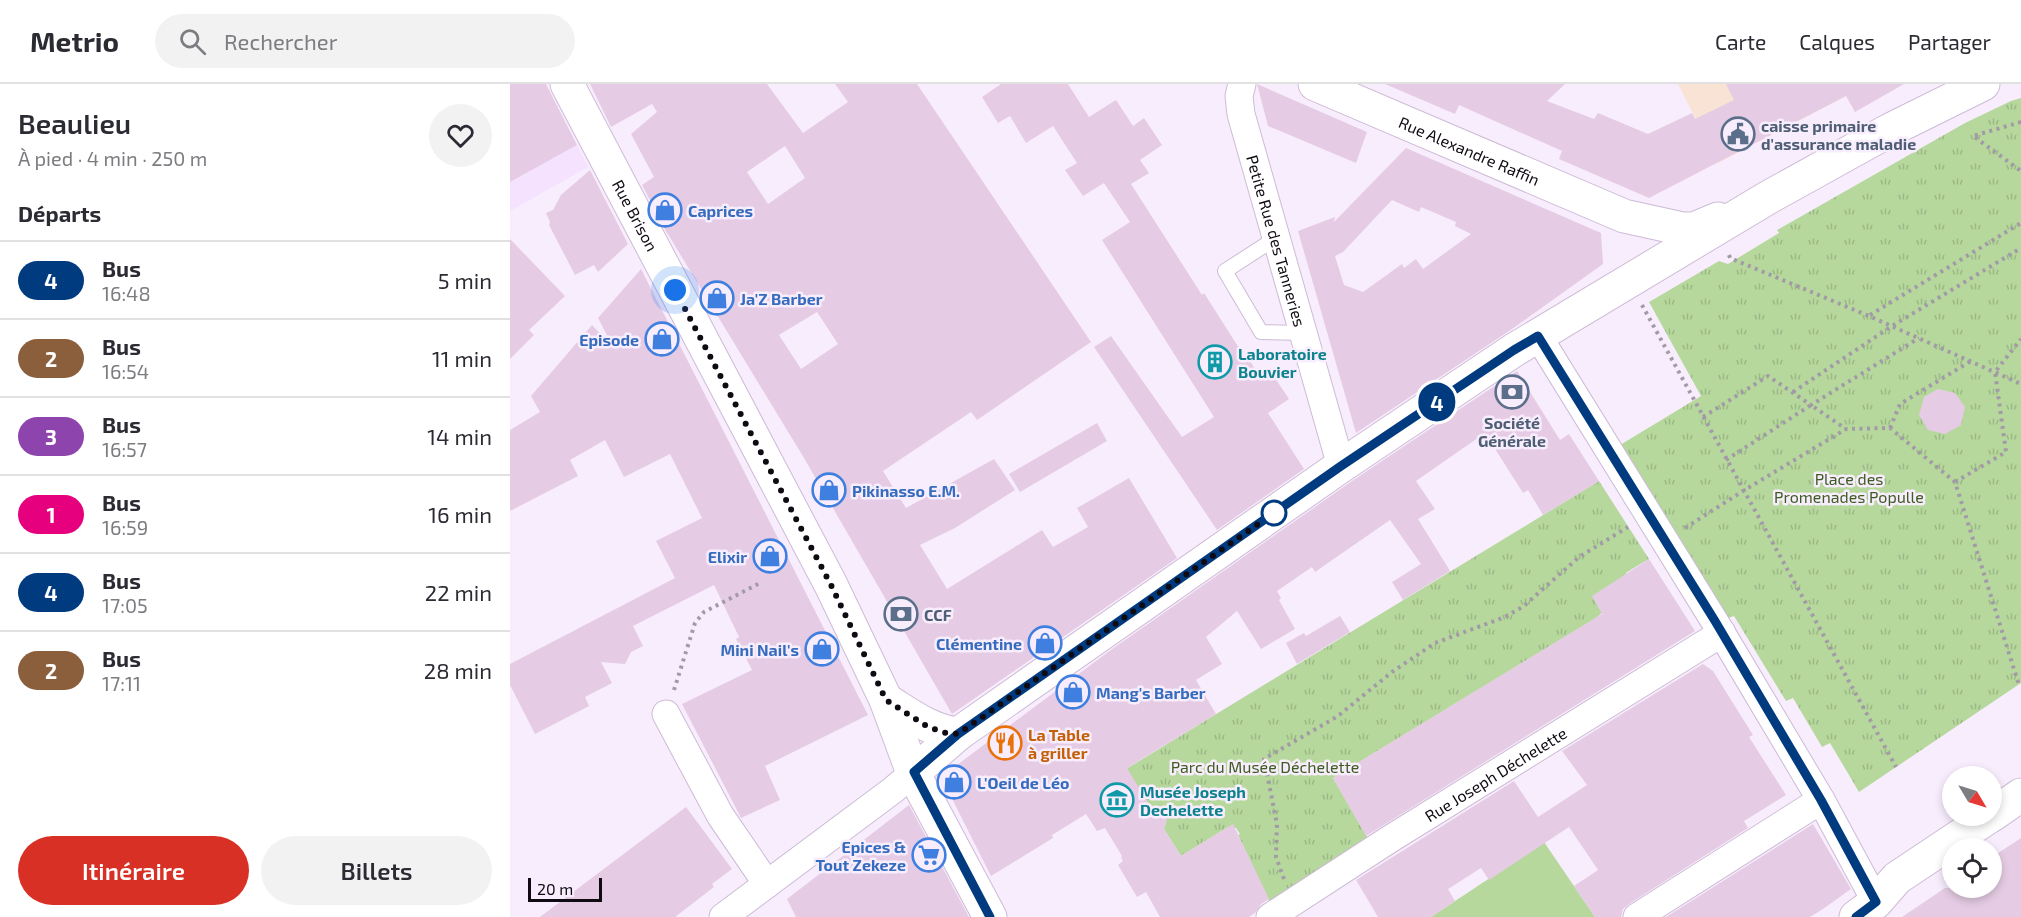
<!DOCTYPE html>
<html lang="fr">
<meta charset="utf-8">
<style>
:root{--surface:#fff;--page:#f2f2f3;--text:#2b2b33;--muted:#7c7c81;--line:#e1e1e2;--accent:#d93025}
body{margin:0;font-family:"Exo 2",sans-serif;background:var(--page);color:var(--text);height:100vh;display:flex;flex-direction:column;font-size:22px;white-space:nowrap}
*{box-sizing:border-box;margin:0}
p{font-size:20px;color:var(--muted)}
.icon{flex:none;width:33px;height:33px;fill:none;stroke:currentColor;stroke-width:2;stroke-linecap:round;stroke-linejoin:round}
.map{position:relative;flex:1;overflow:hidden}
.details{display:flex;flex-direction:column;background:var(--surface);width:510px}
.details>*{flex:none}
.badge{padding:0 12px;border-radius:20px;font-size:21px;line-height:39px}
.needle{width:39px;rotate:128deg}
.tools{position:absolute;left:1432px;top:682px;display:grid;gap:12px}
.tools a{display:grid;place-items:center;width:60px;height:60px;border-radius:50%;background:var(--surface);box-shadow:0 3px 9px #0003;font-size:30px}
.scale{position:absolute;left:18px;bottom:15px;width:74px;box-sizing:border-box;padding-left:6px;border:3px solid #100a13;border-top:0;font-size:16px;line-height:21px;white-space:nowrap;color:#100a13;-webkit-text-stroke:4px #f8edfd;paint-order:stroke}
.you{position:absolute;width:30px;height:30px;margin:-15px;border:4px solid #fff;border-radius:50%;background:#1a73e8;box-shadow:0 0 0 9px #1a73e833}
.map>.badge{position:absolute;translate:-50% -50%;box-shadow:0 0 0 3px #fff}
h2{padding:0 18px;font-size:22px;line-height:54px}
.round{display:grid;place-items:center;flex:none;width:63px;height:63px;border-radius:32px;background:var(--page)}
.summary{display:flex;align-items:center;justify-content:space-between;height:102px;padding:0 18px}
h1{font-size:28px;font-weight:600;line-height:45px}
.primary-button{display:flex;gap:12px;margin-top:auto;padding:12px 18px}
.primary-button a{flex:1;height:69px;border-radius:36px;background:var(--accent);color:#fff;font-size:24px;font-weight:600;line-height:69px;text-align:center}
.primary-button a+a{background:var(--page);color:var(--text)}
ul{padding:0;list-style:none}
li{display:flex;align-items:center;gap:18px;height:78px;padding:0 18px;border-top:2px solid var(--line)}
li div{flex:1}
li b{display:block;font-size:22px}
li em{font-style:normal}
li .badge{min-width:66px;font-weight:700;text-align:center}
header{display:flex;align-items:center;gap:36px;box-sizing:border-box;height:84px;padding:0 30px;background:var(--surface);border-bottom:2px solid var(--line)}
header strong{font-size:28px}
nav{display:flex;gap:33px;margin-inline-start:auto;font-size:21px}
.search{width:420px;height:54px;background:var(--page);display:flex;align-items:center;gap:15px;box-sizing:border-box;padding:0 21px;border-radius:33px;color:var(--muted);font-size:22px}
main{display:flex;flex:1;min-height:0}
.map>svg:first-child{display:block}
</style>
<header>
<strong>Metrio</strong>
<div class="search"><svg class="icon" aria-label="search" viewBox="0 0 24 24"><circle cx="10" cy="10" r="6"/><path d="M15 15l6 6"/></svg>Rechercher</div>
<nav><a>Carte</a><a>Calques</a><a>Partager</a></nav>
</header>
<main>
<section class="details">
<div class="summary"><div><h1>Beaulieu</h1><p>À pied · 4 min · 250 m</p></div><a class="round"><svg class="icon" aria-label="heart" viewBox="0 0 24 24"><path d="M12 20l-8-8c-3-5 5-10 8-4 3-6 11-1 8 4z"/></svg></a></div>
<h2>Départs</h2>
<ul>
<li><span class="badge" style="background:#003b80;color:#fff">4</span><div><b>Bus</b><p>16:48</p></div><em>5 min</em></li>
<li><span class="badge" style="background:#8b5e3c;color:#fff">2</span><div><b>Bus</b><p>16:54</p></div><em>11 min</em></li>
<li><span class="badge" style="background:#8e44ad;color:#fff">3</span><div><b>Bus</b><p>16:57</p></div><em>14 min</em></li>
<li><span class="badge" style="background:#e6007e;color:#fff">1</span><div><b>Bus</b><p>16:59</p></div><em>16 min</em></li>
<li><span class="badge" style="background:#003b80;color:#fff">4</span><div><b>Bus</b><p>17:05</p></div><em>22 min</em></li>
<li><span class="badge" style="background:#8b5e3c;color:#fff">2</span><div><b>Bus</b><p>17:11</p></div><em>28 min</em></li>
</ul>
<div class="primary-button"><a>Itinéraire</a><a>Billets</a></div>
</section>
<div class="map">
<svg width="1511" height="833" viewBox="0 0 1511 833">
<defs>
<pattern id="park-tufts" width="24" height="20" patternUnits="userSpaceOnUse" patternTransform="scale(1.5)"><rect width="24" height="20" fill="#b6d89c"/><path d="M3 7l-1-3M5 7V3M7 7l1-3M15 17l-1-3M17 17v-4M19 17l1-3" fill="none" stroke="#9bb886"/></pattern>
</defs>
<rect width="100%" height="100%" fill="#f8edfd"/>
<!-- commercial -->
<polygon fill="#f8e3d5" points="1168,0 1330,0 1336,12 1208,79"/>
<!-- built -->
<polygon fill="#f5e2fe" points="67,61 78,83 0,127 0,98"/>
<!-- park -->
<g fill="url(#park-tufts)">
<polygon points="1511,14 1511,599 1349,708 1320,659 1312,663 1283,614 1276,617 1224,532 1218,534 1110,361 1191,312 1139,218 1209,177 1218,180 1269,149 1267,146 1455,39 1501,17"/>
<polygon points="1089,397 1139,475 1117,488 1092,529 1086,534 823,694 859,756 760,819 728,751 730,750 726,744 718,743 671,772 654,745 657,734 649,723 640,722 616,685"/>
</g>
<!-- garden -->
<polygon fill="#b6d89c" points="1034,758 1085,833 921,833"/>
<!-- building -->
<g fill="#e5cce4" fill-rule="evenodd">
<polygon points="0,0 36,0 67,61 0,98"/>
<path d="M 80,0 L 257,0 L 293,49 L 338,18 L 325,0 L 407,0 L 581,258 L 467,336 L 461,328 L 373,387 L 396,424 L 484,375 L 505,406 L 445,444 L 410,461 L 437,505 L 532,446 L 543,463 L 578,443 L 567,424 L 619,394 L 667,474 L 442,630 L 294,374 L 159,152 L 159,151 L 158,151 L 132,101 L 144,93 L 121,50 L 147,28 L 142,20 L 101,43 ZM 275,62 L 295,94 L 258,120 L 237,88 ZM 307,228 L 328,260 L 291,285 L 269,251 Z"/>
<polygon points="491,0 558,0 579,33 606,16 623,42 634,34 652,61 630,76 639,89 621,100 692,211 694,209 736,275 738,274 746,286 754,285 765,294 779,315 758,329 794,385 707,446 584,263 601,252 672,353 704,333 592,156 620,138 594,99 573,112 555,86 567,79 543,42 516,59 500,32 488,39 472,13"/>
<polygon points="747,0 857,48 846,79 758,42"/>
<polygon points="875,0 1055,0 1037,17 1084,35 1088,29 1138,50 1182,29 1185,35 1224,16 1216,0 1394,0 1345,28 1336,12 1139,114 1049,75 1052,67 949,21 945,30"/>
<path d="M 896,64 L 1091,149 L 1093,180 L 1002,245 L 846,349 L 788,147 L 825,133 L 824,138 ZM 882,116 L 909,128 L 911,123 L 946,138 L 945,142 L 961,150 L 913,185 L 906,175 L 894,184 L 892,180 L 853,208 L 834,201 L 825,172 L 833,168 Z"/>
<polygon points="80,86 118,160 88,188 84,181 65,191 39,141 40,138 36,129 43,126 51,111"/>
<polygon points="0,155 55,212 19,246 24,251 0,275"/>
<polygon points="131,185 358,631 255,682 270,716 231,734 172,620 242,586 226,555 229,553 204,501 123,542 133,562 121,568 115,580 91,578 102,599 75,613 79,622 25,650 0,601 0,580 165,494 146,457 192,434 160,370 114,393 95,356 60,376 68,392 0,427 0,346 30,328 21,312 82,241 100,260 101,259 88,234"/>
<polygon points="1007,287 1050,356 1059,350 1089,397 1033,431 1018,406 1013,409 975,349 906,397 925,425 908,435 940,487 893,516 882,498 911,480 880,436 805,488 802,483 767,507 771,514 769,516 785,545 751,565 727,527 696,553 712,580 686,596 706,630 617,684 640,722 649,722 657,735 654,745 671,772 723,740 759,815 751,820 745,829 739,833 650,833 636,808 627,813 608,781 613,777 611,773 612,772 595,744 587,747 576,730 542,751 543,754 481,792 431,693 598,568 842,397"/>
<polygon points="1428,305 1445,309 1455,323 1451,341 1435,350 1418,346 1409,331 1414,313"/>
<polygon points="587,339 597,357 510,408 499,390"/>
<polygon points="1139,475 1185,547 856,752 823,694 1092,530 1082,512"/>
<polygon points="830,532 840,548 787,580 776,559 794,549 796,552"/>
<polygon points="1193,580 1203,587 1243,651 1239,653 1276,711 1234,737 1238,744 1119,820 1113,825 1111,833 1085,833 1064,802 1088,786 1059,743 979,796 971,784 938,805 945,817 921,833 868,833 846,796 1004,697 1028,733 1077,701 1052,667"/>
<polygon points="399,721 459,833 286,833 277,815"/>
<polygon points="176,723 222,785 202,800 204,803 165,833 30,833"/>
<polygon points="1303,740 1341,805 1313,825 1300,833 1156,833"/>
<polygon points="1511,754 1511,833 1392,833 1435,804 1482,804 1482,773"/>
</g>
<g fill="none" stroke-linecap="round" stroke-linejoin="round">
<!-- lane casing -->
<g stroke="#cdbbd6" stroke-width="16">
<polyline id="lane" points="766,154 715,187 751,248 794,249"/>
</g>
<!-- street casing -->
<g stroke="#cdbbd6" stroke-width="29">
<g id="street">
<path id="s1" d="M 732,0 L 729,12 L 731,30 L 831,382"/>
<polyline points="1028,252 1205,538 1311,716 1366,818"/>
<polyline points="156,630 210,731 257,800"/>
<polyline points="213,833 383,706 403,689"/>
<path id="s2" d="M 760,833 L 880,755 L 1212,549"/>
<polyline points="1127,833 1311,716"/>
</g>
</g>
<!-- secondary casing -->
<g stroke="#cdbbd6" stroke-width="35">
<g id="secondary">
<path id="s3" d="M 57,0 L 321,501 L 376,616 L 403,689 L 480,833"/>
<path id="s4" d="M 805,0 L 1114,132 L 1173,145 L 1184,145 L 1208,135"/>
<path d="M 376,616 C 399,630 420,647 448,650"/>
<polyline points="403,689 448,650 831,382 1004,266 1259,113 1380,46 1473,0"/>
<polyline points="1482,731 1511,711"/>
<polyline points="1346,833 1366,818 1387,794 1480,732"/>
</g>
</g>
<!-- path -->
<g stroke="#a39aa7" stroke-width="4" stroke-dasharray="3 4.5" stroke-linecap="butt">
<polyline points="1511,38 1463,52 1511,87"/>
<polyline points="1219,171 1220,174 1359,232 1511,300"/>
<polyline points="1132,221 1386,683"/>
<polyline points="1360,231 1511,139"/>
<polyline points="1283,308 1382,242 1511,164"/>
<polyline points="1193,333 1258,292 1301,321 1409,254"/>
<polyline points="1380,344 1390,320 1461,277"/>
<polyline points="1216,376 1301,321 1336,345"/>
<polyline points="1445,398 1496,368 1485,288 1511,255"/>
<polyline points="1175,444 1233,407 1336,345 1380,344 1445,398 1509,601"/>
<polyline points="164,606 185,539 194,528 252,498"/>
<polyline points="774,795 766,773 767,740 754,675 828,632 882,588 925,559 995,533 1014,522 1069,473 1118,443"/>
</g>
<!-- lane -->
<use href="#lane" stroke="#fff" stroke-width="14"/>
<!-- street -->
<use href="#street" stroke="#fff" stroke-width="27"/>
<!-- secondary -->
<use href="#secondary" stroke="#fff" stroke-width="33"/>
</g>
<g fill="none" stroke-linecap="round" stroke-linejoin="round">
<!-- line casing -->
<g stroke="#fff" stroke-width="14">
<polyline id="line" points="480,833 404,688 448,650 831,382 1004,266 1028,252 1205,537 1311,716 1366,818 1346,833"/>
</g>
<!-- line -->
<use href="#line" stroke="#003b80" stroke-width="9"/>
<!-- walk -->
<polyline stroke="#100a13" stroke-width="6" stroke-dasharray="0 10.8" points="165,206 321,501 376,616 418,643 436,649 448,650 764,429"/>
</g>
<!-- icons -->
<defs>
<g id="civic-ring" transform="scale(1.725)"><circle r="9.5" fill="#f8edfd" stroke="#5c6f8a" stroke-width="1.5"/><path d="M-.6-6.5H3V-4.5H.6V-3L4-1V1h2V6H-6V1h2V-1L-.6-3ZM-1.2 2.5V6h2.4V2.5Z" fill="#5c6f8a"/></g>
<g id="shop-ring" transform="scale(1.725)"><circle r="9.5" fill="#f8edfd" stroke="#3f7fe0" stroke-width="1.5"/><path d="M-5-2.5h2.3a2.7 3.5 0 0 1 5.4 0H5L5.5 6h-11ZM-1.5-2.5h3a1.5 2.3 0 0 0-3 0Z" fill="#3f7fe0"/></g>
<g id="building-ring" transform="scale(1.725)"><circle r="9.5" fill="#f8edfd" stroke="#0f9aa8" stroke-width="1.5"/><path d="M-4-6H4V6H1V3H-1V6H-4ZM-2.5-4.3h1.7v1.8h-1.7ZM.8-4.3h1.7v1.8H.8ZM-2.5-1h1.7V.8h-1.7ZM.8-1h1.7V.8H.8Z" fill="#0f9aa8"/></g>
<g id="bank-ring" transform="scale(1.725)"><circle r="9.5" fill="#f8edfd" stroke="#5c6f8a" stroke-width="1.5"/><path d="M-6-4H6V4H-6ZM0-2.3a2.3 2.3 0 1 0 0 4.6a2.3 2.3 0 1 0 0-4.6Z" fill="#5c6f8a"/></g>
<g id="restaurant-ring" transform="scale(1.725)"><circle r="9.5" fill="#f8edfd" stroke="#e8710a" stroke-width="1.5"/><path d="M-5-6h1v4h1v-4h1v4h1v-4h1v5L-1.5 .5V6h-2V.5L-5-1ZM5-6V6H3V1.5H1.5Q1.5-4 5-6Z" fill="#e8710a"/></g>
<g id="museum-ring" transform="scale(1.725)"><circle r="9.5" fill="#f8edfd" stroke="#0f9aa8" stroke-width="1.5"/><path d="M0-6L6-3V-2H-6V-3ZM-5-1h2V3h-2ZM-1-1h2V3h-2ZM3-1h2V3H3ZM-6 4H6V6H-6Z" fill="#0f9aa8"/></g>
<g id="supermarket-ring" transform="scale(1.725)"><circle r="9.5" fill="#f8edfd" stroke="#3f7fe0" stroke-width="1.5"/><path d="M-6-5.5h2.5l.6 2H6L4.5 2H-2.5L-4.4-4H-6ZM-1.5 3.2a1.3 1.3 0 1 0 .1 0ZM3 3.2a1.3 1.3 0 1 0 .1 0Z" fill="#3f7fe0"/></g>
</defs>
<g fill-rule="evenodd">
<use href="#civic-ring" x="1228" y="50"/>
<use href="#shop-ring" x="155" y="126"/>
<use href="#shop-ring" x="207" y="214"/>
<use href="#shop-ring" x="152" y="255"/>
<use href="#building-ring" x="705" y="278"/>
<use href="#bank-ring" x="1002" y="308"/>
<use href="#shop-ring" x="319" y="406"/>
<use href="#shop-ring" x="260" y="472"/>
<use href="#bank-ring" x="391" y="530"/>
<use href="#shop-ring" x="535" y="559"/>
<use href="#shop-ring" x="312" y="565"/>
<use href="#shop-ring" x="563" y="608"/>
<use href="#restaurant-ring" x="495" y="659"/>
<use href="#shop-ring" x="444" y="698"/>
<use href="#museum-ring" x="607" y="716"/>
<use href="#supermarket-ring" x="419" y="771"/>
</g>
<!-- markers -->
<circle fill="#fff" stroke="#003b80" stroke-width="3" cx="764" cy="429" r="12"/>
<g text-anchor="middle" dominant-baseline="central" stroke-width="5" stroke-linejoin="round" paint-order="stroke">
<!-- service labels -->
<g font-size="16" font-weight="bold" fill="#4e5e75" stroke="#f8edfd" text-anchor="start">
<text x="1251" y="41">caisse primaire<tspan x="1251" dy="18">d'assurance maladie</tspan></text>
<text x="1002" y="338" text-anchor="middle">Société<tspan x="1002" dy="18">Générale</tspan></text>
<text x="414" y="530">CCF</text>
</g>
<!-- street labels -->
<g font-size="16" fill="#100a13" stroke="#f8edfd">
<text stroke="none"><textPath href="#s4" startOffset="168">Rue Alexandre Raffin</textPath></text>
<text stroke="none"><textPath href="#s3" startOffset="148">Rue Brison</textPath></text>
<text stroke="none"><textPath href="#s1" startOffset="162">Petite Rue des Tanneries</textPath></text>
<text stroke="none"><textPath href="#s2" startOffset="267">Rue Joseph Déchelette</textPath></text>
</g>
<!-- shop labels -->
<g font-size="16" font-weight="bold" fill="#366cbe" stroke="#f8edfd" text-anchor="start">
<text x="178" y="126">Caprices</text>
<text x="230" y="214">Ja'Z Barber</text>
<text x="129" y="255" text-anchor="end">Episode</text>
<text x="342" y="406">Pikinasso E.M.</text>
<text x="237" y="472" text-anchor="end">Elixir</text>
<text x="512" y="559" text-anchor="end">Clémentine</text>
<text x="289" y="565" text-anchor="end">Mini Nail's</text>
<text x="586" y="608">Mang's Barber</text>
<text x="467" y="698">L'Oeil de Léo</text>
<text x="396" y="762" text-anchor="end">Epices &amp;<tspan x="396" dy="18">Tout Zekeze</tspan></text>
</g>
<!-- culture labels -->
<g font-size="16" font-weight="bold" fill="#0d838f" stroke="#f8edfd" text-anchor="start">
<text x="728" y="269">Laboratoire<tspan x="728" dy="18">Bouvier</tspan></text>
<text x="630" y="707">Musée Joseph<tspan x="630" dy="18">Dechelette</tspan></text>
</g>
<!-- park labels -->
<g font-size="16" fill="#3d5c21" stroke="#f8edfd">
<text x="1339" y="394">Place des<tspan x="1339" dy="18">Promenades Populle</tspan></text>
<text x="755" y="682">Parc du Musée Déchelette</text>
</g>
<!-- food labels -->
<g font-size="16" font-weight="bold" fill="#c56008" stroke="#f8edfd" text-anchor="start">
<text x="518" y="650">La Table<tspan x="518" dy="18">à griller</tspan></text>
</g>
</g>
</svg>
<div class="tools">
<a><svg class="needle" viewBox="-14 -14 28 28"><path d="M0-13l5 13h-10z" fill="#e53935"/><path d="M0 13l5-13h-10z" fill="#7c7c81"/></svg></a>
<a><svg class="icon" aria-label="locate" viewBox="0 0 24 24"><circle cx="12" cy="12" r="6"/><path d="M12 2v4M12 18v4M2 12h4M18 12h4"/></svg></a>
</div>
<div class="scale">20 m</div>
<div class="you" style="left:165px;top:206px"></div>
<b class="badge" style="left:927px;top:318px;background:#003b80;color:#fff">4</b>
</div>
</main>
